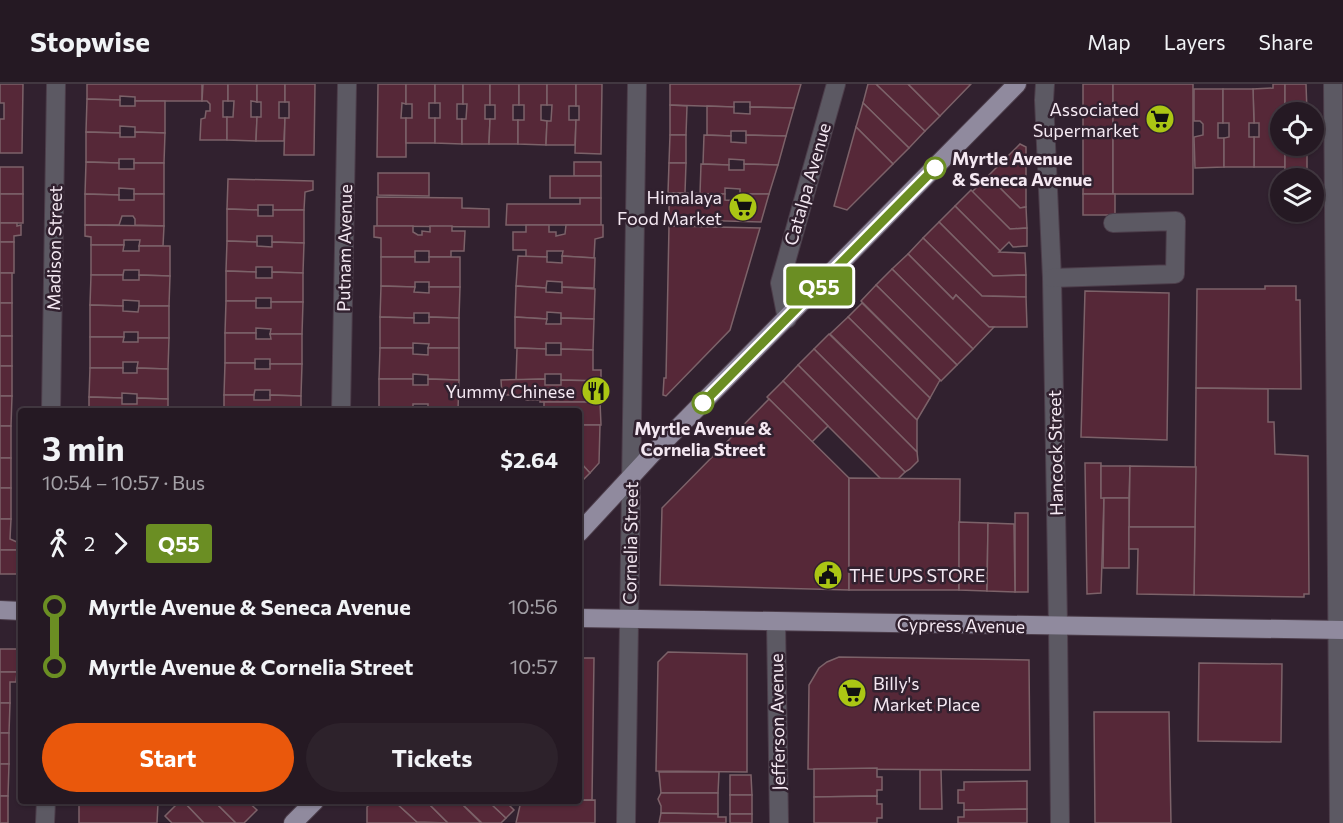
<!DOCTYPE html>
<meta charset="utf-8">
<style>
:root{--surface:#251923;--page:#2d222b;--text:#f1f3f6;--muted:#a3a0a6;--line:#423841;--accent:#ea580c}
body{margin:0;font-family:Commissioner,sans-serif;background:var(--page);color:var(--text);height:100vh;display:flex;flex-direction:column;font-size:22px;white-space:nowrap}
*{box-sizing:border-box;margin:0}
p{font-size:20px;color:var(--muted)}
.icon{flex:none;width:33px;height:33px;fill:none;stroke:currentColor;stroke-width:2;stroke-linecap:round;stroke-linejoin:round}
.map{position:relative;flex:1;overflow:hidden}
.panel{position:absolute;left:18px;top:324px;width:564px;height:396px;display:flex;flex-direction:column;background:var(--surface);border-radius:6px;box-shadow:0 2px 4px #0004,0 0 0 2px var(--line)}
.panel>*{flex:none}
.badge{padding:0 12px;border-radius:4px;font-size:21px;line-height:39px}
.fabs{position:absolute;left:1270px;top:18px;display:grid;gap:12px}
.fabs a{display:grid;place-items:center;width:54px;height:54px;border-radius:50%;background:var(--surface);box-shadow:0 2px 4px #0004,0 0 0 2px var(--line);font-size:30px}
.map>.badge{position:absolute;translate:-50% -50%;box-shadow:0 0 0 3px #fff}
.legs{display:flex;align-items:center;gap:9px;height:66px;padding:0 24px;font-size:20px}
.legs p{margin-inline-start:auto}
.head{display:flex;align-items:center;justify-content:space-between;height:102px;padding:0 24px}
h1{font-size:33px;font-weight:700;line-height:45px}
.cta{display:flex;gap:12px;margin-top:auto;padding:12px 24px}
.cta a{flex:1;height:69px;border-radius:36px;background:var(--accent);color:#fff;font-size:24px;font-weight:700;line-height:69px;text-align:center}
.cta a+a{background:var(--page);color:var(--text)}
ul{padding:0 24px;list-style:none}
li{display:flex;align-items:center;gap:21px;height:60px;font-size:22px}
li i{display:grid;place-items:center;width:9px;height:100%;margin:0 8px;background:currentColor}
li i::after{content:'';width:15px;height:15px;margin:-8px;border:4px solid;border-radius:50%;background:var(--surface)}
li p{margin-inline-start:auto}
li:first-child i{background:linear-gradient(#0000 50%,currentColor 0)}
li:last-child i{background:linear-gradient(currentColor 50%,#0000 0)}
header{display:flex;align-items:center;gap:36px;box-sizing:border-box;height:84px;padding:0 30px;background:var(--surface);border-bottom:2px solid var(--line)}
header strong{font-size:28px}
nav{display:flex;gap:33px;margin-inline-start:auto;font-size:21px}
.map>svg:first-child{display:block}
</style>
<header>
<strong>Stopwise</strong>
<nav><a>Map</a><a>Layers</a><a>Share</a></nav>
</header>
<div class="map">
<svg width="1343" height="739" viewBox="0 0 1343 739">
<rect width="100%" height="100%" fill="#31212f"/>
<!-- building -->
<g fill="#562838" stroke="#7c6269" stroke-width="1.5">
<polygon points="0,0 23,0 22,69 0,69 0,35 4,35 4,19 0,19"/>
<polygon points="87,0 202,0 202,17 135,17 135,13 120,12 120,16 87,15"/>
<polygon points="203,0 228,0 228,17 223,17 223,33 227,33 227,56 200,56 201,35 205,34 206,27 210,27 210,20 207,17 202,17"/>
<polygon points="228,0 257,0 257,18 251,17 251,33 257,33 256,57 227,56 227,33 233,33 234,17 228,17"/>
<polygon points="257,0 285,0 285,18 279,18 279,34 285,34 284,57 256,57 257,33 261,33 261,18 257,18"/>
<polygon points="285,0 315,0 314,71 284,71 285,34 289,34 289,18 285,18"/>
<polygon points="378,0 406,0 406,20 402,19 401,34 406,34 406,73 377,73"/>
<polygon points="406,0 435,0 435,19 429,19 429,34 435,34 435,59 406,59 406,34 412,34 412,20 406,20"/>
<polygon points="435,0 463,0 463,20 457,20 457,35 462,35 462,60 435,59 435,34 440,34 440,19 435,19"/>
<polygon points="463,0 490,0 490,21 485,21 485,35 490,35 489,60 462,60 462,35 466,35 467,20 463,20"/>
<polygon points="490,0 519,0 519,21 513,21 513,36 518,36 518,60 489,60 490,35 495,35 495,21 490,21"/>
<polygon points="519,0 547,0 547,21 541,21 541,36 547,37 546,61 518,60 518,36 524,36 524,21 519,21"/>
<polygon points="547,0 576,0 576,22 569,22 569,36 576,36 575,61 546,61 547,37 551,37 552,21 547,21"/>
<polygon points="576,0 602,0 601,70 575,69 576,36 579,36 579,22 576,22"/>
<polygon points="670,0 801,0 794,24 750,23 750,18 734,18 734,23 670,21"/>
<polygon points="868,0 876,0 925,47 909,64 863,19"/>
<polygon points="876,0 908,0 940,32 925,47"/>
<polygon points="908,0 971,0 940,32"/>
<rect x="1083" y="0" width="30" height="110"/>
<rect x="1113" y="0" width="80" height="110"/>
<polygon points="1273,0 1285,0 1285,28 1281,28 1281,38 1279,38 1281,62 1285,62 1285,83 1254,83 1254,53 1259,53 1259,39 1254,39 1253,5 1273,4"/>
<polygon points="1285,0 1306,0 1307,28 1285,28"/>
<polygon points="1194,5 1223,5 1223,39 1218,39 1218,54 1224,54 1224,83 1195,84 1194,53 1203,51 1203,40 1200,37 1194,37"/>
<polygon points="1223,5 1253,5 1254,39 1249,39 1249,53 1254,53 1254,83 1224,83 1224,54 1229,53 1229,39 1223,39"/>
<polygon points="87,15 120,16 120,22 135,22 135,17 165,17 165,49 135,48 135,43 120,42 120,49 86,48"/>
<polygon points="863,19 909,64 893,80 856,43"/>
<polygon points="670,21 687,22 686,51 670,51"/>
<polygon points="707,22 734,23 734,29 750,30 750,23 794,24 786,52 746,51 746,47 731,47 731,52 707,51"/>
<polygon points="856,43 893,80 847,126 834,122"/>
<polygon points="86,48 120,49 120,53 135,53 135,48 165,49 164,79 134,79 134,75 119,75 119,79 86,78"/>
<polygon points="670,51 686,51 686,79 669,79"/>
<polygon points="704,51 731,52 731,58 746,59 746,51 786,52 778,81 744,80 744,76 729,75 729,81 703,80"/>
<polygon points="1020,60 1026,63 1026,123 1020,124 988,92"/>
<rect x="1285" y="62" width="22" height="32"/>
<polygon points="86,78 119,79 119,85 134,85 134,79 164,79 164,110 134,110 134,105 119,104 119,111 85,110"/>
<rect x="574" y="78" width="27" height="14"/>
<polygon points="669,79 686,79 685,109 668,109"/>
<polygon points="701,80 729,81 729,86 744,86 744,80 778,81 769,110 740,110 740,105 725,104 725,110 700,110"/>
<rect x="0" y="83" width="23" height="27"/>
<polygon points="378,89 429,89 429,112 378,111"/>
<rect x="550" y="92" width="51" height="22"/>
<polygon points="988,92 1020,124 1026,123 1027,144 1010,145 972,108"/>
<polygon points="228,95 313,97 313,106 305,108 304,126 273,126 273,121 258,121 258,126 227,125"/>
<polygon points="971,106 1010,145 1027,144 1027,162 1013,163 1009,158 1000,167 955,122"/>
<polygon points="669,109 725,110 725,116 740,117 740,110 769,110 761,138 691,136 691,143 669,142"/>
<rect x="0" y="110" width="23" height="29"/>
<polygon points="85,110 119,111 119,116 134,116 134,110 164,110 164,142 135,141 135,135 133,132 122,132 119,141 85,141"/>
<rect x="1083" y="110" width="32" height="21"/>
<polygon points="377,113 462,114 462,124 489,125 489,143 377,142"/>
<polygon points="580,114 601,114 601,141 506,141 507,120 580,120"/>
<polygon points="955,122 1000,167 999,168 1025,169 1026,191 993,192 939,138"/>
<polygon points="227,125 258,126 258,132 273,132 273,126 304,126 304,159 272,158 272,152 257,152 257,158 227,157"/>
<polygon points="939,138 993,192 1026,191 1026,213 982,212 923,154"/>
<polygon points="0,139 17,139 17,142 21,141 21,151 14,152 14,158 0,158"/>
<polygon points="85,141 164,142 163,162 139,162 140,156 124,156 124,161 91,161 91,153 85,152"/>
<polygon points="526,141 549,141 549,148 556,148 556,152 565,150 566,141 603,141 603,153 595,155 594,174 562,172 563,167 547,167 547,173 526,173 526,166 513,166 513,148 526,148"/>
<polygon points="374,142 413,142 413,148 418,151 422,151 422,147 430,148 430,142 452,142 452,147 465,147 464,167 451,167 451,173 429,173 429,167 415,167 415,173 381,173 381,154 374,153"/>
<polygon points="669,142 760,144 730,246 666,312 663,311 664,294 666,294"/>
<polygon points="923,154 982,212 1026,213 1027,243 989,243 956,211 953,215 908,170"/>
<polygon points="227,157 257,158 257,162 272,163 272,158 304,159 303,189 272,188 272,183 256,183 256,188 226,187"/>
<rect x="0" y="158" width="14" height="31"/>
<polygon points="91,161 124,161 123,167 139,167 139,162 170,162 170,192 139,191 139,186 124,186 123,191 91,191"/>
<polygon points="908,170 953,215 956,211 989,243 994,243 973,265 892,185"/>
<polygon points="518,172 547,173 547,178 562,179 562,172 595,174 594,204 562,203 562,198 547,197 546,204 516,202"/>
<polygon points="381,173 415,173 415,178 429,178 429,173 460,173 460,203 429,203 429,198 415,198 415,203 381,202"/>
<polygon points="892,185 973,265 957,281 876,201"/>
<polygon points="226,187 256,188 256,194 272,194 272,188 303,189 303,218 271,218 271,214 256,214 256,217 226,217"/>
<rect x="0" y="189" width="12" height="30"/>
<polygon points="91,191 123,191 123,196 139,196 139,191 170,192 169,222 139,222 139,217 123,216 123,222 90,221"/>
<polygon points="876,201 957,281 941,297 861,217"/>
<polygon points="381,202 415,203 414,208 429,209 429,203 460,203 459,234 429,233 429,229 414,229 414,234 380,233"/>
<polygon points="516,202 546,204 546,208 562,209 562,203 595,205 594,235 561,234 561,229 547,228 547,235 515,233"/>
<polygon points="1265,202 1296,202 1296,216 1300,216 1301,305 1196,304 1197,205 1265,205"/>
<polygon points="1085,207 1169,209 1167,356 1081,353"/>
<polygon points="226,217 256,217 256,224 271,224 271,218 303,218 302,250 270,250 271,245 256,244 256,249 225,249"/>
<rect x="0" y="219" width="12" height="33"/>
<polygon points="862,219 940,296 930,314 848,233"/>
<polygon points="90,221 123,222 123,227 138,228 139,222 169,222 169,254 138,254 138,248 124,248 124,253 90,253"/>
<polygon points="380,233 414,234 414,239 429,239 429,233 459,234 459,264 428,264 429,260 413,259 413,264 380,264"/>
<polygon points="515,233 547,235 546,240 561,240 561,234 594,235 593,266 561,265 561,259 546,259 546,265 515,264"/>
<polygon points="848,233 930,314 917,336 830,250"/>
<polygon points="225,249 256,249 256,255 271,255 270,250 302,250 302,280 270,280 270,275 255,275 255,279 225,279"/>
<polygon points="829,250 917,336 917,368 814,265"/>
<rect x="0" y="252" width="12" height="30"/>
<polygon points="90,253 124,253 123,258 138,258 138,254 169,254 168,285 137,284 138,278 123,278 123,284 90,284"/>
<polygon points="380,264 413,264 413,270 428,271 428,264 459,264 459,296 428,295 428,291 413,290 413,295 379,295"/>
<polygon points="517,264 546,265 546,271 561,271 561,265 593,266 593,286 601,286 601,297 561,296 561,290 545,290 545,295 516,296"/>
<polygon points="814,265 917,368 918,377 910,385 905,388 798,281"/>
<polygon points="225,279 255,279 255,285 270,285 270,280 302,280 301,312 270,311 270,306 255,306 254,311 224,311"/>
<polygon points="798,281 905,388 898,395 881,395 783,297"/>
<rect x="0" y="282" width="12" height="30"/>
<polygon points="90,284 123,284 123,289 137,289 137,284 168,285 168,315 137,314 137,310 122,309 122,314 89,313"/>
<polygon points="379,295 413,295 413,301 428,301 428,295 459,296 458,326 428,325 428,320 413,320 413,326 379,326"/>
<polygon points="545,295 545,301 561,301 561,296 601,297 600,318 540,318 540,316 526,316 526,311 502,311 501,296"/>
<polygon points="783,297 828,342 812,358 767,313"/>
<polygon points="1196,304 1268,305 1268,338 1274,338 1275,370 1308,372 1309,510 1304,510 1304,513 1194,511"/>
<polygon points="224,311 254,311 254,316 270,316 270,311 301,312 301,327 224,327"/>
<polygon points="0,312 12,312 11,342 0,342"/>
<polygon points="89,313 122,314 122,320 137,320 137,314 168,315 168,327 89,327"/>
<polygon points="769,315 849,394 849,506 660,501 662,424"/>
<polygon points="544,318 600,318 601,341 579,341 579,327 544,327"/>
<polygon points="579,341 600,341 599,379 590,389 579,377"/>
<rect x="0" y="342" width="11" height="32"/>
<rect x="0" y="374" width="11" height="30"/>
<polygon points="579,377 590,389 579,400"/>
<polygon points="1085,379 1101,379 1101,414 1104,414 1101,509 1087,510"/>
<polygon points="1101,382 1130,382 1129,414 1101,414"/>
<polygon points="1130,382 1196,383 1195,443 1129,443"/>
<polygon points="849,394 960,395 959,506 849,506"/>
<rect x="0" y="404" width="11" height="31"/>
<polygon points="1104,414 1129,414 1129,484 1103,484"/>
<rect x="1015" y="429" width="13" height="79"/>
<polygon points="0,435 11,435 10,455 17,458 17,466 0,466"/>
<polygon points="959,438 988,439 987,507 959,506"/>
<polygon points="988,439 1014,440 1015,508 987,507"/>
<polygon points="1129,443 1195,443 1194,511 1137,510 1138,465 1129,465"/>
<rect x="0" y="466" width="17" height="24"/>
<rect x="0" y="565" width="17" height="23"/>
<polygon points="668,568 747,570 747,688 656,687 658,578"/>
<polygon points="839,573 1029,576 1030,686 808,685 809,601 819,584 827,578"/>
<polygon points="579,574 594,574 592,716 579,716"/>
<polygon points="1199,579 1282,580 1281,658 1198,657"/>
<polygon points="0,588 17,588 16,598 10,598 10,619 0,619"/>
<polygon points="0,619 10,619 9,649 0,649"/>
<polygon points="1094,628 1169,628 1171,739 1095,739"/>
<rect x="0" y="649" width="9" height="31"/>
<polygon points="0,680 9,680 8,712 0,712"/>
<polygon points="877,684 877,693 882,693 882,706 877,706 877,712 814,713 814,685"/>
<polygon points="920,686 941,686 942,725 920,725"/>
<polygon points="659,688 719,688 718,709 661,709"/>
<polygon points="730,691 751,691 752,711 730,711"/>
<polygon points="1027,697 1027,725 964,726 964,719 958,719 958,706 964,706 964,698"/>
<polygon points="661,709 718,709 718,730 661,729 661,722 658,715"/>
<rect x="730" y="711" width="22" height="19"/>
<rect x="0" y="712" width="8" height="27"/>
<polygon points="877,712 877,720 882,720 882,734 877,734 877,739 814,739 814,713"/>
<polygon points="595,716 595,739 516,739 521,717"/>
<polygon points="79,717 160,717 158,719 157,739 79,739"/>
<polygon points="180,717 183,717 204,739 172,739 165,732"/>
<polygon points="183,717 214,717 236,739 204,739"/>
<polygon points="214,717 247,717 257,726 244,739 236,739"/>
<polygon points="373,717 394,717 417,738 448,739 367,739 367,723"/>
<polygon points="394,717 426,717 448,739 417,738"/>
<polygon points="426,717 459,717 481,739 448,739"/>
<polygon points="459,717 488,717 506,734 501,739 482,739"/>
<polygon points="488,717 515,717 510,722 514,726 506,734"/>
<polygon points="1027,725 1027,739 958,739 958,733 964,733 964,726"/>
<polygon points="661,729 718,730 718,733 726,733 726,739 659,739"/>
<rect x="730" y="730" width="22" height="9"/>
</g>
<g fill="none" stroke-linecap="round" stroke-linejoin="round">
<!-- minor casing -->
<g stroke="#4c3d4a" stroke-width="20">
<g id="minor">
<polyline points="1045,0 1044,16 1052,194 1058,542 1060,739"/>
<polyline points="1333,0 1339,739"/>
<polyline points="1052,194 1175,190 1176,137 1113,139"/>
<polyline points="787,235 780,199 836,0"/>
<polyline points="51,327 56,0"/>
<polyline points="341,327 347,0"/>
<polyline points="776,537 779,739"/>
<polyline points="45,739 46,717"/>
<polyline points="626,739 637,0"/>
</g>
</g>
<!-- major casing -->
<g stroke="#4c3d4a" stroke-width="20">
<g id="major">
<polyline points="579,449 652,370 1017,0"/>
<polyline points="0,526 21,527"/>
<polyline points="579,534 1343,546"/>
<polyline points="293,739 315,717"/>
</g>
</g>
<!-- minor -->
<use href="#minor" stroke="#5c5963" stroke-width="18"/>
<!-- major -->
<use href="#major" stroke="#908a9e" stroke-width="18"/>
</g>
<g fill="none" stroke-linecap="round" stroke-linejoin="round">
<!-- line-1 casing -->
<g stroke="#fff" stroke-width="14">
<polyline id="line-1" points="703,319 935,84"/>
</g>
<!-- line-1 -->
<use href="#line-1" stroke="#6b8e23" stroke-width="9"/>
</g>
<!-- icons -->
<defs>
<g id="supermarket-disc" transform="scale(1.5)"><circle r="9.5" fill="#abc614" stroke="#31212f"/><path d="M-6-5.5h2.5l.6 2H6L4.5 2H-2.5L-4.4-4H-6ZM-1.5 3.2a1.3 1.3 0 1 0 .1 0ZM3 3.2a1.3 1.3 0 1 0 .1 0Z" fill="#111"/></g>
<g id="restaurant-disc" transform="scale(1.5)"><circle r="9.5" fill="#abc614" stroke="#31212f"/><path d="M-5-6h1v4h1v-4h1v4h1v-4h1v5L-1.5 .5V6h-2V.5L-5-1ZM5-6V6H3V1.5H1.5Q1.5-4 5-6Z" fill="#111"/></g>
<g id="civic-disc" transform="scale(1.5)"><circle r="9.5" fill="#abc614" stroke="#31212f"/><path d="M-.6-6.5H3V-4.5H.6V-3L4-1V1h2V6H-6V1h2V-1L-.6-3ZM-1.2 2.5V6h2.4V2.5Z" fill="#111"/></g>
</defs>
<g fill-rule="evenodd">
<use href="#supermarket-disc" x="1160" y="35"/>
<use href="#supermarket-disc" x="743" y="123"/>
<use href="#restaurant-disc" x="596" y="307"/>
<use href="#civic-disc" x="828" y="491"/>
<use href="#supermarket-disc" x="852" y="609"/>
</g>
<!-- markers -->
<g fill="#fff" stroke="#6b8e23" stroke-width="3">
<circle cx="935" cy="84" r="10"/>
<circle cx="703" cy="319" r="10"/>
</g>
<g text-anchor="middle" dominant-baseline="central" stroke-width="5" stroke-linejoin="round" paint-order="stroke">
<!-- poi labels -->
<g font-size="18" fill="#f4e8f2" stroke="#31212f" text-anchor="end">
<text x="1139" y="25">Associated<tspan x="1139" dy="21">Supermarket</tspan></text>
<text x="722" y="113">Himalaya<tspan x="722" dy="21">Food Market</tspan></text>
<text x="575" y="307">Yummy Chinese</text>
<text x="849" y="491" text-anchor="start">THE UPS STORE</text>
<text x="873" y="599" text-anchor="start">Billy's<tspan x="873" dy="21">Market Place</tspan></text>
</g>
<!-- stop labels -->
<g font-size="18" font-weight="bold" fill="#f4e8f2" stroke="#31212f" text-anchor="start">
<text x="952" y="74">Myrtle Avenue<tspan x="952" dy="21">&amp; Seneca Avenue</tspan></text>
<text x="703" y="344" text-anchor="middle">Myrtle Avenue &amp;<tspan x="703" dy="21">Cornelia Street</tspan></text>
</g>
<!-- street labels -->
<g font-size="18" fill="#f4e8f2" stroke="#31212f">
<text transform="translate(807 100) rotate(-74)">Catalpa Avenue</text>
<text transform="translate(54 164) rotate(-89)">Madison Street</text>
<text transform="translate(344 164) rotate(-89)">Putnam Avenue</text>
<text transform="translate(1055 369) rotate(-91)">Hancock Street</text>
<text transform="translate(630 459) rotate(-89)">Cornelia Street</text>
<text transform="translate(961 541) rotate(1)">Cypress Avenue</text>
<text transform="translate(777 638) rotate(-91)">Jefferson Avenue</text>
</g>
</g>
</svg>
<div class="fabs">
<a><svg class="icon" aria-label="locate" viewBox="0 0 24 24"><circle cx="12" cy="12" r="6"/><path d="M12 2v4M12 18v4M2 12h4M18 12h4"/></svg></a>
<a><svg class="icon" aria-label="layers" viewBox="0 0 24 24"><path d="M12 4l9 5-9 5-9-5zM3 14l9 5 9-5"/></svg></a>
</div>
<b class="badge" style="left:819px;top:202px;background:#6b8e23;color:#fff">Q55</b>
<section class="panel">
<div class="head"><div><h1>3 min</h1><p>10:54 – 10:57 · Bus</p></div><b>$2.64</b></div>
<div class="legs"><svg class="icon" aria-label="walk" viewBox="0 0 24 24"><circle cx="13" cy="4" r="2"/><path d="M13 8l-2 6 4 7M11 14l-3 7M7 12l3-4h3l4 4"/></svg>2<svg class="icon" aria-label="forward" viewBox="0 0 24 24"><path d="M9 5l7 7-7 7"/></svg><b class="badge" style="background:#6b8e23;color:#fff">Q55</b></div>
<ul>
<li><i style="color:#6b8e23"></i><b>Myrtle Avenue &amp; Seneca Avenue</b><p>10:56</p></li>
<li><i style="color:#6b8e23"></i><b>Myrtle Avenue &amp; Cornelia Street</b><p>10:57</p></li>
</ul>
<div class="cta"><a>Start</a><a>Tickets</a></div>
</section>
</div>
